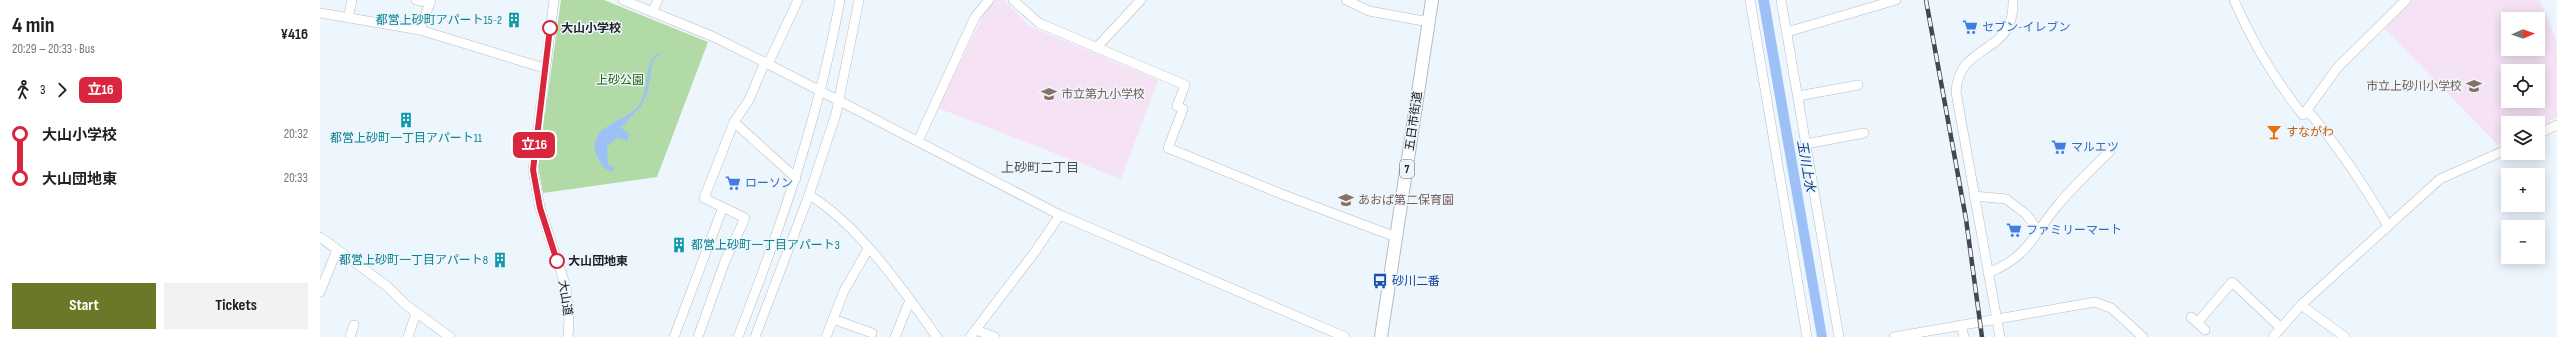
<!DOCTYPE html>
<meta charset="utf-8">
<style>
:root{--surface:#fff;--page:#f2f2f2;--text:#222;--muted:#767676;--accent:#6a7927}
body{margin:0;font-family:"Sofia Sans Condensed","Noto Sans JP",sans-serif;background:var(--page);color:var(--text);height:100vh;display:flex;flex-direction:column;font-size:15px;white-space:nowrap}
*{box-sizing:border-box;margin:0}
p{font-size:13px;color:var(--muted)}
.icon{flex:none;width:22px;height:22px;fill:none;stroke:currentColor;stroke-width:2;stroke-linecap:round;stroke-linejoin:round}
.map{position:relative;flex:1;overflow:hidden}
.details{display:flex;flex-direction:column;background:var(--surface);width:320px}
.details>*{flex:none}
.badge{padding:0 8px;border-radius:6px;font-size:14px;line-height:26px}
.needle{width:26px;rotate:88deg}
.fabs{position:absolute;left:2181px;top:12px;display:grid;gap:8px}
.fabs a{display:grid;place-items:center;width:44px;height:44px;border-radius:0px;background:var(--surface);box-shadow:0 2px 10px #0003;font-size:20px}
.map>.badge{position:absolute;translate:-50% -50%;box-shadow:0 0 0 2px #fff}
.legs{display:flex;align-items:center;gap:6px;height:44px;padding:0 12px;font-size:13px}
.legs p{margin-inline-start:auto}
.overview{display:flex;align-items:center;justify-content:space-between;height:68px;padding:0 12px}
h1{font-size:22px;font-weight:700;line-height:30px}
.cta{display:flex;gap:8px;margin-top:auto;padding:8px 12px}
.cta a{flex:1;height:46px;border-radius:0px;background:var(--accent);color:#fff;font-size:16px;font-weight:700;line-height:46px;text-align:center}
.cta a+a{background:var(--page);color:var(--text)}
ul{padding:0 12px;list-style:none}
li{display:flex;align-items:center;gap:14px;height:44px;font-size:15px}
li i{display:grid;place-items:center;width:6px;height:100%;margin:0 5px;background:currentColor}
li i::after{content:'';width:10px;height:10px;margin:-5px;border:3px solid;border-radius:50%;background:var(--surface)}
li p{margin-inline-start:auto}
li:first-child i{background:linear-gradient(#0000 50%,currentColor 0)}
li:last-child i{background:linear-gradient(currentColor 50%,#0000 0)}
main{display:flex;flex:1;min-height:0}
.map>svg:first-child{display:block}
</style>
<main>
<section class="details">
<div class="overview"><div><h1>4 min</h1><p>20:29 – 20:33 · Bus</p></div><b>¥416</b></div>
<div class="legs"><svg class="icon" aria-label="walk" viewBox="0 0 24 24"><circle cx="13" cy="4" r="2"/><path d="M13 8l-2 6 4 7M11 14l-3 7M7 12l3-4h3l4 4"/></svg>3<svg class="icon" aria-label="forward" viewBox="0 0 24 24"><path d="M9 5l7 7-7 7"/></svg><b class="badge" style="background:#d7263d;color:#fff">立16</b></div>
<ul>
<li><i style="color:#d7263d"></i><b>大山小学校</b><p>20:32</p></li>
<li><i style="color:#d7263d"></i><b>大山団地東</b><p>20:33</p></li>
</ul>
<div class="cta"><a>Start</a><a>Tickets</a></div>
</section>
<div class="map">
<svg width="2237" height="337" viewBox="0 0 2237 337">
<rect width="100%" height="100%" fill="#edf5fd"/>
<!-- education -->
<g fill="#f5e3f5" fill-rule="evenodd">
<polygon points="671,0 684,0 709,26 838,80 801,179 618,108"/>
<path d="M 2091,0 L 2220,0 L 2237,42 L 2237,117 L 2218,127 L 2218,123 L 2188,123 L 2188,139 L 2177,144 L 2064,28 ZM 2188,19 L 2218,19 L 2218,49 L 2188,49 ZM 2188,71 L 2218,71 L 2218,101 L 2188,101 Z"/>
</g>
<!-- green -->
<polygon fill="#b2daa7" points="241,0 284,0 388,42 337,177 223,193 218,165"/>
<!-- water -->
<g fill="#9dc1f7">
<polygon points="1438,0 1449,0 1507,337 1497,337"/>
<path d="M 342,52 L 333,60 L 327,94 L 321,106 L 301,128 L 309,133 L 307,141 L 298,137 L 287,147 L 288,164 L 295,168 L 291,172 C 284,169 280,163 277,156 C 265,125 306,123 319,105 C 331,87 322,57 342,52 Z"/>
</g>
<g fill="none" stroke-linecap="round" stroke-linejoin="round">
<!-- minor casing -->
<g stroke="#b4bcc4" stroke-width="10">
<g id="minor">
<polyline points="96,0 110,3"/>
<polyline points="234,0 213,170 220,208 246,287 249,320 248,337"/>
<polyline points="303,0 394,37 448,64 740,215 1025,337"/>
<polyline points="693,0 719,23 865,85 857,106 863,109 848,148 964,195 1076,237"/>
<polyline points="1026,0 1049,11 1109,22"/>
<polyline points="1430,0 1487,337"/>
<polyline points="1461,0 1519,337"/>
<path d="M 1914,0 C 1932,42 1954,79 1983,115 L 2018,67 L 2086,0"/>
<polyline points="332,12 338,0"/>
<polyline points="0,13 100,30 224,68"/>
<polyline points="28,18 32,0"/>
<polyline points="100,30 111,0"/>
<polyline points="1467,32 1576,0"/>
<polyline points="776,48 821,0"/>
<polyline points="448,64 478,0"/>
<polyline points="1478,96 1538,85"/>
<path d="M 1987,110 C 2019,147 2044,185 2068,226"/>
<polyline points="414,122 476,178"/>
<polyline points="2218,134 2237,125"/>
<polyline points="598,141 655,17 669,0"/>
<polyline points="1486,144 1544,133"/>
<path d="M 489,195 C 538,224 584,291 617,337"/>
<polyline points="1654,196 1686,199 1706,214 1719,232"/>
<polyline points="0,237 67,286 86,305 130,337"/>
<path d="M 1668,273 C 1709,256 1712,237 1737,206 C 1753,187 1772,169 1790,151"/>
<polyline points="0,292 17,250"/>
<polyline points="1981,305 2025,337"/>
<polyline points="1871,317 1885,330"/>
<polyline points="513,319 552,333"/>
<polyline points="1878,322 1912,282 1961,328"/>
<polyline points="1641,325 1644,337"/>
<polyline points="656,330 675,337"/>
<polyline points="30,337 34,325"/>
<polyline points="88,337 96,313"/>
<polyline points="354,337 403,207"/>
<polyline points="378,337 405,261 425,218 384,198 414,122 429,100 445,62"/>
<path d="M 418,337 C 461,227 499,116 520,0"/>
<polyline points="435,337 489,195 516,114 539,0"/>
<polyline points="506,337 524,291 548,249"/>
<polyline points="575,337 590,300"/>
<polyline points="650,337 714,253 740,215"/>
<polyline points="1574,337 1775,302 1791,308 1823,337"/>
<path d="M 1680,337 L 1636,92 C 1639,40 1695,58 1693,0"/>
<polyline points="1953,337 1981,305 2120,179 2188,149"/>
</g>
</g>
<!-- major casing -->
<g stroke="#b4bcc4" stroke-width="14">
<polyline id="major" points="1061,337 1112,0"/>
</g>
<!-- minor -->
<use href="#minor" stroke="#fff" stroke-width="9"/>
<!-- major -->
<use href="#major" stroke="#fff" stroke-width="12"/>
<!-- rail casing -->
<g stroke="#44484c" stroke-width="4.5">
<polyline id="rail" points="1606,0 1646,219 1662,337"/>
</g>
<!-- rail -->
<use href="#rail" stroke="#edf5fd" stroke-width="3" stroke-dasharray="9" stroke-linecap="butt"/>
</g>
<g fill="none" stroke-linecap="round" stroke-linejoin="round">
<!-- line-1 casing -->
<g stroke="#fff" stroke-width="9">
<polyline id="line-1" points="230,28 213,170 220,208 237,261"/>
</g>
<!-- line-1 -->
<use href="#line-1" stroke="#d7263d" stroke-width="6"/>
</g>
<!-- icons -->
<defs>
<g id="building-bare" transform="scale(1.2)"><path d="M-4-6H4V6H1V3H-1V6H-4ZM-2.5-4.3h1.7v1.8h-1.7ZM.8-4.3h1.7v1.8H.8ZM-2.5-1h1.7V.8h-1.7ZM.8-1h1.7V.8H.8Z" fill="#0f9aa8" stroke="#edf5fd" stroke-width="2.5" paint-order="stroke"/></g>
<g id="supermarket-bare" transform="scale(1.2)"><path d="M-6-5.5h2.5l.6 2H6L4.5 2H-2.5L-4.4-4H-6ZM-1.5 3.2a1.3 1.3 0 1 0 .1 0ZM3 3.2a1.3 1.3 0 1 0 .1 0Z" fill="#3f7fe0" stroke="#edf5fd" stroke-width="2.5" paint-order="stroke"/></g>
<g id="school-bare" transform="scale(1.2)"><path d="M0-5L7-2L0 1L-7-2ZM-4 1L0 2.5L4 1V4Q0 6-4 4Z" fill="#8d6e63" stroke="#edf5fd" stroke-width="2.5" paint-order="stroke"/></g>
<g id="bar-bare" transform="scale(1.2)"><path d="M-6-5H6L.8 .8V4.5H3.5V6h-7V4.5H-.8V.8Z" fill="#e8710a" stroke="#edf5fd" stroke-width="2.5" paint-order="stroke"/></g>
<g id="bus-bare" transform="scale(1.2)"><path d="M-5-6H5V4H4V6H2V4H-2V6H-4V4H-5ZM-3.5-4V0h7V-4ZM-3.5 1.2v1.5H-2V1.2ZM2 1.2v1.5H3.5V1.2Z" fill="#1a4fb4" stroke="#edf5fd" stroke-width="2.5" paint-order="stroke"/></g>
</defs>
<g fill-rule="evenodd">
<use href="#building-bare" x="194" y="20"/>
<use href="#supermarket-bare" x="1650" y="27"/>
<use href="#school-bare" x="2154" y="86"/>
<use href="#school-bare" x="729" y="94"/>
<use href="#building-bare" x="86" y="120"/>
<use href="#bar-bare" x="1954" y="132"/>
<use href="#supermarket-bare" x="1739" y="147"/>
<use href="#supermarket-bare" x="413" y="183"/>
<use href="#school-bare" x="1026" y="200"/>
<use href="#supermarket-bare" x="1694" y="230"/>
<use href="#building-bare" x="359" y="245"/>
<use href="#building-bare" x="180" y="260"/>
<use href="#bus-bare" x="1060" y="281"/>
</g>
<!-- markers -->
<g fill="#fff" stroke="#d7263d" stroke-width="2">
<circle cx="230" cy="28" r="7"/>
<circle cx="237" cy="261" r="7"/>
</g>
<g text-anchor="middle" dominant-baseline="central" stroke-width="3" stroke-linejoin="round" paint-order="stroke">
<!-- shield labels -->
<rect fill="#edf5fd" stroke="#5e6266" stroke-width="1" x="1080" y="160" width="14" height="18" rx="3"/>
<g font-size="11" font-weight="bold" fill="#202326">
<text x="1087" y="169">7</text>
</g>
<!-- culture labels -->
<g font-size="12" fill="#0d838f" stroke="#edf5fd" text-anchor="end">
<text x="182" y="20">都営上砂町アパート15-2</text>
<text x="86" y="138" text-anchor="middle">都営上砂町一丁目アパート11</text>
<text x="371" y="245" text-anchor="start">都営上砂町一丁目アパート3</text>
<text x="168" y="260">都営上砂町一丁目アパート8</text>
</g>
<!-- shop labels -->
<g font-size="12" fill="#366cbe" stroke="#edf5fd" text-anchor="start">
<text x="1662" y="27">セブン-イレブン</text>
<text x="1751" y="147">マルエツ</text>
<text x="425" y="183">ローソン</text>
<text x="1706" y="230">ファミリーマート</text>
</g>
<!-- stop labels -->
<g font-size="12" font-weight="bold" fill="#202326" stroke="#edf5fd" text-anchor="start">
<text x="241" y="28">大山小学校</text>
<text x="248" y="261">大山団地東</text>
</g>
<!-- park labels -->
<g font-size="12" fill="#256707" stroke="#edf5fd">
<text x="300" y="80">上砂公園</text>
</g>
<!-- education labels -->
<g font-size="12" fill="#785e54" stroke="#edf5fd" text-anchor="start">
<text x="2142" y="86" text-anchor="end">市立上砂川小学校</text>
<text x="741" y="94">市立第九小学校</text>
<text x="1038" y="200">あおば第二保育園</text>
</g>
<!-- street labels -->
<g font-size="12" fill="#202326" stroke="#edf5fd">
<text transform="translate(1094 121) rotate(-82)">五日市街道</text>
<text transform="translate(245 298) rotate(81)">大山道</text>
</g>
<!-- food labels -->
<g font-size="12" fill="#c56008" stroke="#edf5fd" text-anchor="start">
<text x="1966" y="132">すながわ</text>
</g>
<!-- transit labels -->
<g font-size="12" fill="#164399" stroke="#edf5fd" text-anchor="start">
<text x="1072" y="281">砂川二番</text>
</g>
<!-- water labels -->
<g font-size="13" font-style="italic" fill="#043c87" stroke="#edf5fd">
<text transform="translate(1486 166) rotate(80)">玉川上水</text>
</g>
<!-- neighbourhood labels -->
<g font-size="13" fill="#4b5258" stroke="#edf5fd">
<text x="720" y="168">上砂町二丁目</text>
</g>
</g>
</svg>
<div class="fabs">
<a><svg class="needle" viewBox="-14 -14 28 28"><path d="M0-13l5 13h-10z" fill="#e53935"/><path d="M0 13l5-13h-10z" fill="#767676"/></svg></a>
<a><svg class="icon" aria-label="locate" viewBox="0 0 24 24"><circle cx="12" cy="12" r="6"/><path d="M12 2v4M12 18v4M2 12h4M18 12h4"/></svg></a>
<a><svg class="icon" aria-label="layers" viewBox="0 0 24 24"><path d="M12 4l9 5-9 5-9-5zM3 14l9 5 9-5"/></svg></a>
<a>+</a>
<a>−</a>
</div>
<b class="badge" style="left:214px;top:145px;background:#d7263d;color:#fff">立16</b>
</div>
</main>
